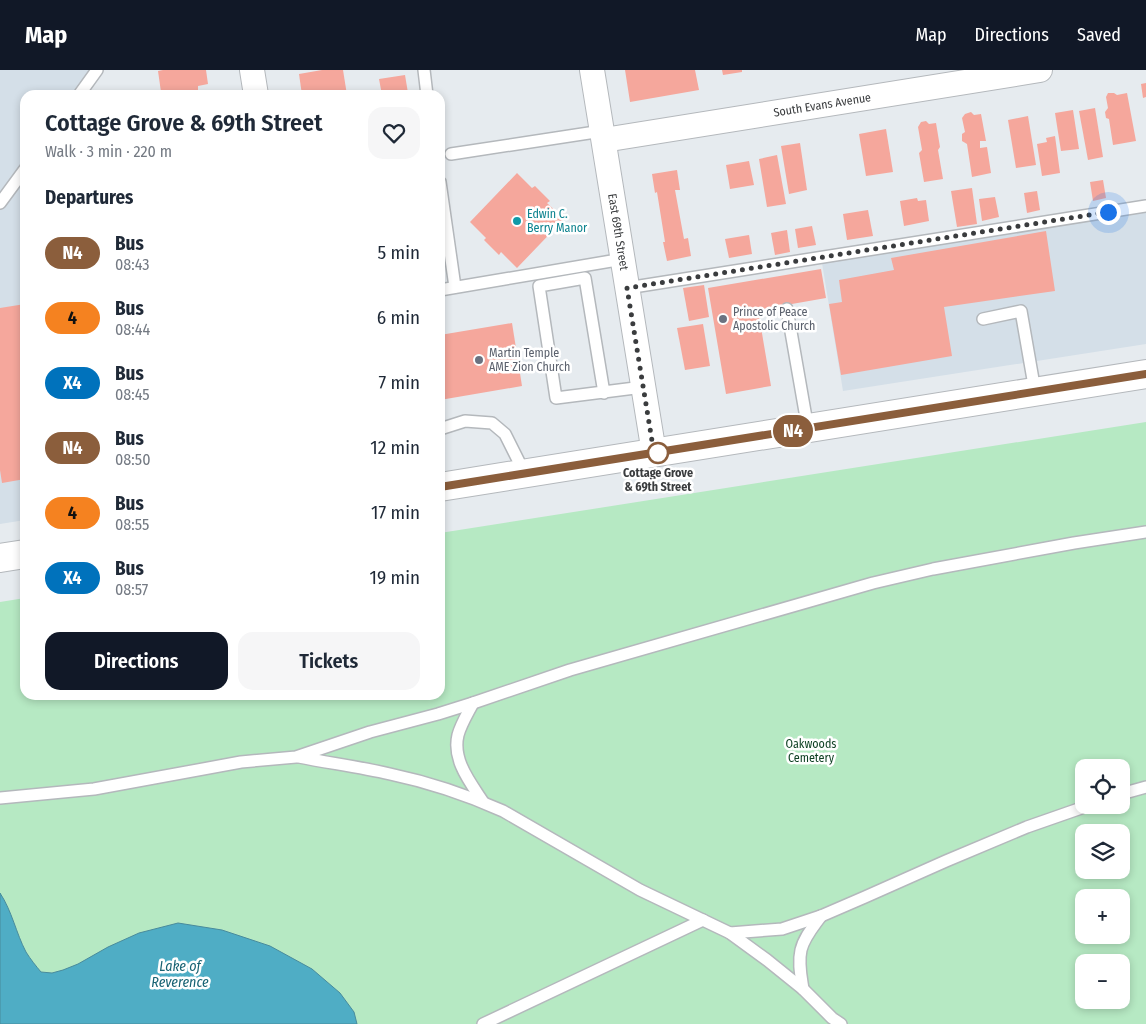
<!DOCTYPE html>
<meta charset="utf-8">
<style>
:root{--surface:#fff;--page:#f6f6f7;--text:#1f2937;--muted:#747a83;--accent:#111827}
body{margin:0;font-family:"Fira Sans Condensed",sans-serif;background:var(--page);color:var(--text);height:100vh;display:flex;flex-direction:column;font-size:19px;white-space:nowrap}
*{box-sizing:border-box;margin:0}
p{font-size:16px;color:var(--muted)}
.icon{flex:none;width:28px;height:28px;fill:none;stroke:currentColor;stroke-width:2;stroke-linecap:round;stroke-linejoin:round}
.map{position:relative;flex:1;overflow:hidden}
.drawer{position:absolute;left:20px;top:20px;width:425px;height:610px;display:flex;flex-direction:column;background:var(--surface);border-radius:15px;box-shadow:0 2px 8px #0003}
.drawer>*{flex:none}
.badge{padding:0 10px;border-radius:16px;font-size:18px;line-height:32px}
.tools{position:absolute;left:1075px;top:689px;display:grid;gap:10px}
.tools a{display:grid;place-items:center;width:55px;height:55px;border-radius:10px;background:var(--surface);box-shadow:0 2px 8px #0003;font-size:25px}
.you{position:absolute;width:25px;height:25px;margin:-12px;border:4px solid #fff;border-radius:50%;background:#1a73e8;box-shadow:0 0 0 8px #1a73e833}
.map>.badge{position:absolute;translate:-50% -50%;box-shadow:0 0 0 2px #fff}
h2{padding:0 25px;font-size:19px;line-height:45px}
.round{display:grid;place-items:center;flex:none;width:52px;height:52px;border-radius:15px;background:var(--page)}
.headline{display:flex;align-items:center;justify-content:space-between;height:85px;padding:0 25px}
h1{font-size:24px;font-weight:600;line-height:38px}
.cta{display:flex;gap:10px;margin-top:auto;padding:10px 25px}
.cta a{flex:1;height:58px;border-radius:15px;background:var(--accent);color:#fff;font-size:20px;font-weight:600;line-height:58px;text-align:center}
.cta a+a{background:var(--page);color:var(--text)}
ul{padding:0;list-style:none}
li{display:flex;align-items:center;gap:15px;height:65px;padding:0 25px}
li div{flex:1}
li b{display:block;font-size:19px}
li em{font-style:normal}
li .badge{min-width:55px;font-weight:700;text-align:center}
header{display:flex;align-items:center;gap:30px;box-sizing:border-box;height:70px;padding:0 25px;background:var(--accent);color:#fff}
header strong{font-size:24px}
nav{display:flex;gap:28px;margin-inline-start:auto;font-size:18px}
.map>svg:first-child{display:block}
</style>
<header>
<strong>Map</strong>
<nav><a>Map</a><a>Directions</a><a>Saved</a></nav>
</header>
<div class="map">
<svg width="1146" height="954" viewBox="0 0 1146 954">
<rect width="100%" height="100%" fill="#e6ebef"/>
<!-- built -->
<g fill="#d4dfe8">
<polygon points="0,0 97,0 88,12 90,25 25,25 25,450 0,454"/>
<polygon points="1146,136 1146,274 843,321 821,187"/>
</g>
<!-- green -->
<path fill="#b6e9c3" fill-rule="evenodd" d="M 1146,352 L 1146,954 L 0,954 L 0,532 L 25,528 L 25,625 L 440,625 L 440,463 ZM 1084,698 L 1121,698 L 1121,735 L 1084,735 ZM 1084,762 L 1121,762 L 1121,800 L 1084,800 ZM 1084,828 L 1121,828 L 1121,865 L 1084,865 ZM 1084,892 L 1121,892 L 1121,930 L 1084,930 Z"/>
<!-- water -->
<path fill="#4fadc5" stroke="#498b9c" d="M 0,823 C 12,841 16,863 26,882 C 31,890 36,896 41,902 L 52,903 L 63,900 L 78,894 L 108,877 L 139,863 L 178,853 L 222,860 L 270,876 L 312,899 L 340,923 L 354,942 L 357,954 L 0,954 Z"/>
<!-- building -->
<g fill="#f5a79c">
<polygon points="163,0 206,0 208,14 198,16 198,23 201,25 169,25 169,24 174,23 176,20 161,22 158,1"/>
<polygon points="322,0 343,0 347,25 302,25 299,4"/>
<polygon points="625,0 695,0 699,20 630,32"/>
<polygon points="722,0 742,0 742,2 723,5"/>
<polygon points="405,5 408,23 396,25 382,25 379,9"/>
<polygon points="1146,13 1146,27 1143,28 1141,14"/>
<polygon points="1108,23 1114,23 1117,25 1127,23 1136,71 1113,75 1109,49 1106,48 1105,42 1108,38 1106,27"/>
<polygon points="1095,38 1103,87 1088,90 1079,41"/>
<polygon points="1073,40 1079,79 1061,81 1055,43"/>
<polygon points="971,42 974,45 981,44 986,71 980,71 980,78 987,77 991,103 972,107 967,74 962,71 962,64 965,62 962,48 965,44"/>
<polygon points="1028,46 1036,95 1016,98 1008,50"/>
<polygon points="926,51 929,54 936,53 940,77 938,80 943,109 924,112 919,83 922,80 918,57 921,52"/>
<polygon points="886,59 893,102 866,106 859,64"/>
<polygon points="1055,66 1060,103 1042,106 1037,74 1047,72 1046,68"/>
<polygon points="800,73 807,120 789,124 781,76"/>
<polygon points="777,85 786,134 767,137 759,89"/>
<polygon points="749,91 754,115 730,119 726,95"/>
<polygon points="677,100 680,120 675,120 684,169 688,168 691,186 667,191 663,172 665,172 657,122 655,123 652,104"/>
<polygon points="517,103 532,118 535,116 550,131 547,133 564,149 517,198 501,182 499,185 484,170 486,168 470,152"/>
<polygon points="1103,110 1106,128 1093,131 1090,112"/>
<polygon points="972,118 977,154 957,157 951,121"/>
<polygon points="1037,121 1040,140 1027,143 1024,123"/>
<polygon points="995,127 999,147 982,151 979,129"/>
<polygon points="917,128 918,131 926,130 929,151 904,156 900,131"/>
<polygon points="868,140 873,166 847,170 843,144"/>
<polygon points="812,156 816,175 798,178 795,159"/>
<polygon points="787,160 790,182 775,185 771,163"/>
<polygon points="1046,161 1055,221 944,237 952,286 841,305 829,234 842,232 839,210 894,200 891,188"/>
<polygon points="749,165 752,184 729,188 725,169"/>
<polygon points="821,199 826,228 758,240 771,316 726,324 708,218"/>
<polygon points="704,215 709,247 689,251 683,218"/>
<polygon points="25,234 25,409 2,413 0,400 0,238"/>
<polygon points="512,253 522,316 440,330 440,265"/>
<polygon points="703,254 710,296 685,300 677,258"/>
</g>
<g fill="none" stroke-linecap="round" stroke-linejoin="round">
<!-- lane casing -->
<g stroke="#b4b8bc" stroke-width="14">
<g id="lane">
<polyline points="424,0 427,25"/>
<polyline points="79,25 97,0"/>
<polyline points="451,84 602,61"/>
<polyline points="440,112 455,217"/>
<polyline points="0,133 25,99"/>
<polyline points="627,218 1146,136"/>
<polyline points="440,220 623,189"/>
<polyline points="787,239 808,359"/>
<polyline points="983,249 1021,241 1035,321"/>
<polyline points="604,323 585,208 539,216 556,328 643,317"/>
<polyline points="440,359 465,351 492,353 505,364 525,404"/>
<path d="M 473,633 C 468,643 461,654 458,665 C 452,690 470,712 483,732"/>
<path d="M 299,687 C 329,693 360,697 390,704 C 428,712 467,725 503,741 L 640,820 L 730,863 L 767,890 L 803,919 L 832,948 L 841,954"/>
<polyline points="1121,724 1146,717"/>
<polyline points="0,728 94,719 241,692 296,687 370,662 438,644 473,633 570,600 873,513 933,499 1074,473 1146,462"/>
<polyline points="730,863 782,859 821,846 865,827 946,791 1027,757 1090,735"/>
<path d="M 803,919 C 801,906 798,893 801,880 C 804,867 814,856 821,846"/>
<polyline points="483,954 703,850"/>
</g>
</g>
<!-- street casing -->
<g stroke="#b4b8bc" stroke-width="26">
<g id="street">
<polyline points="252,0 256,25"/>
<path id="s1" d="M 592,0 L 654,383"/>
<path id="s2" d="M 604,70 L 1040,0"/>
</g>
</g>
<!-- secondary casing -->
<g stroke="#b4b8bc" stroke-width="30">
<g id="secondary">
<polyline points="440,417 1146,304"/>
<polyline points="0,488 25,484"/>
</g>
</g>
<!-- lane -->
<use href="#lane" stroke="#fff" stroke-width="11"/>
<!-- street -->
<use href="#street" stroke="#fff" stroke-width="24"/>
<!-- secondary -->
<use href="#secondary" stroke="#fff" stroke-width="28"/>
</g>
<g fill="none" stroke-linecap="round" stroke-linejoin="round">
<!-- line casing -->
<g stroke="#fff" stroke-width="11">
<polyline id="line" points="440,417 1146,304"/>
</g>
<!-- line -->
<use href="#line" stroke="#8b5e3c" stroke-width="8"/>
<!-- walk -->
<polyline stroke="#3a3c3e" stroke-width="5" stroke-dasharray="0 9" points="658,383 654,383 627,218 1108,142"/>
</g>
<!-- markers -->
<circle fill="#0f9aa8" stroke="#fff" stroke-width="2" cx="517" cy="151" r="5"/>
<g fill="#6b7280" stroke="#fff" stroke-width="2">
<circle cx="723" cy="249" r="5"/>
<circle cx="479" cy="290" r="5"/>
</g>
<circle fill="#fff" stroke="#8b5e3c" stroke-width="2.5" cx="658" cy="383" r="10"/>
<g text-anchor="middle" dominant-baseline="central" stroke-width="5" stroke-linejoin="round" paint-order="stroke">
<!-- street labels -->
<g font-size="12" fill="#3a3c3e" stroke="#fff">
<text stroke="none"><textPath href="#s2" startOffset="221">South Evans Avenue</textPath></text>
<text stroke="none"><textPath href="#s1" startOffset="164">East 69th Street</textPath></text>
</g>
<!-- culture labels -->
<g font-size="12" fill="#0d838f" stroke="#fff" text-anchor="start">
<text x="527" y="144">Edwin C.<tspan x="527" dy="14">Berry Manor</tspan></text>
</g>
<!-- worship labels -->
<g font-size="12" fill="#5b616d" stroke="#fff" text-anchor="start">
<text x="733" y="242">Prince of Peace<tspan x="733" dy="14">Apostolic Church</tspan></text>
<text x="489" y="283">Martin Temple<tspan x="489" dy="14">AME Zion Church</tspan></text>
</g>
<!-- stop labels -->
<g font-size="12" font-weight="bold" fill="#3a3c3e" stroke="#fff">
<text x="658" y="403">Cottage Grove<tspan x="658" dy="14">&amp; 69th Street</tspan></text>
</g>
<!-- park labels -->
<g font-size="12" fill="#0c3f21" stroke="#fff">
<text x="811" y="674">Oakwoods<tspan x="811" dy="14">Cemetery</tspan></text>
</g>
<!-- water labels -->
<g font-size="14" font-style="italic" fill="#176273" stroke="#fff">
<text x="180" y="896">Lake of<tspan x="180" dy="16">Reverence</tspan></text>
</g>
</g>
</svg>
<div class="tools">
<a><svg class="icon" aria-label="locate" viewBox="0 0 24 24"><circle cx="12" cy="12" r="6"/><path d="M12 2v4M12 18v4M2 12h4M18 12h4"/></svg></a>
<a><svg class="icon" aria-label="layers" viewBox="0 0 24 24"><path d="M12 4l9 5-9 5-9-5zM3 14l9 5 9-5"/></svg></a>
<a>+</a>
<a>−</a>
</div>
<div class="you" style="left:1108px;top:142px"></div>
<b class="badge" style="left:793px;top:361px;background:#8b5e3c;color:#fff">N4</b>
<section class="drawer">
<div class="headline"><div><h1>Cottage Grove &amp; 69th Street</h1><p>Walk · 3 min · 220 m</p></div><a class="round"><svg class="icon" aria-label="heart" viewBox="0 0 24 24"><path d="M12 20l-8-8c-3-5 5-10 8-4 3-6 11-1 8 4z"/></svg></a></div>
<h2>Departures</h2>
<ul>
<li><span class="badge" style="background:#8b5e3c;color:#fff">N4</span><div><b>Bus</b><p>08:43</p></div><em>5 min</em></li>
<li><span class="badge" style="background:#f58220;color:#111">4</span><div><b>Bus</b><p>08:44</p></div><em>6 min</em></li>
<li><span class="badge" style="background:#0072bc;color:#fff">X4</span><div><b>Bus</b><p>08:45</p></div><em>7 min</em></li>
<li><span class="badge" style="background:#8b5e3c;color:#fff">N4</span><div><b>Bus</b><p>08:50</p></div><em>12 min</em></li>
<li><span class="badge" style="background:#f58220;color:#111">4</span><div><b>Bus</b><p>08:55</p></div><em>17 min</em></li>
<li><span class="badge" style="background:#0072bc;color:#fff">X4</span><div><b>Bus</b><p>08:57</p></div><em>19 min</em></li>
</ul>
<div class="cta"><a>Directions</a><a>Tickets</a></div>
</section>
</div>
